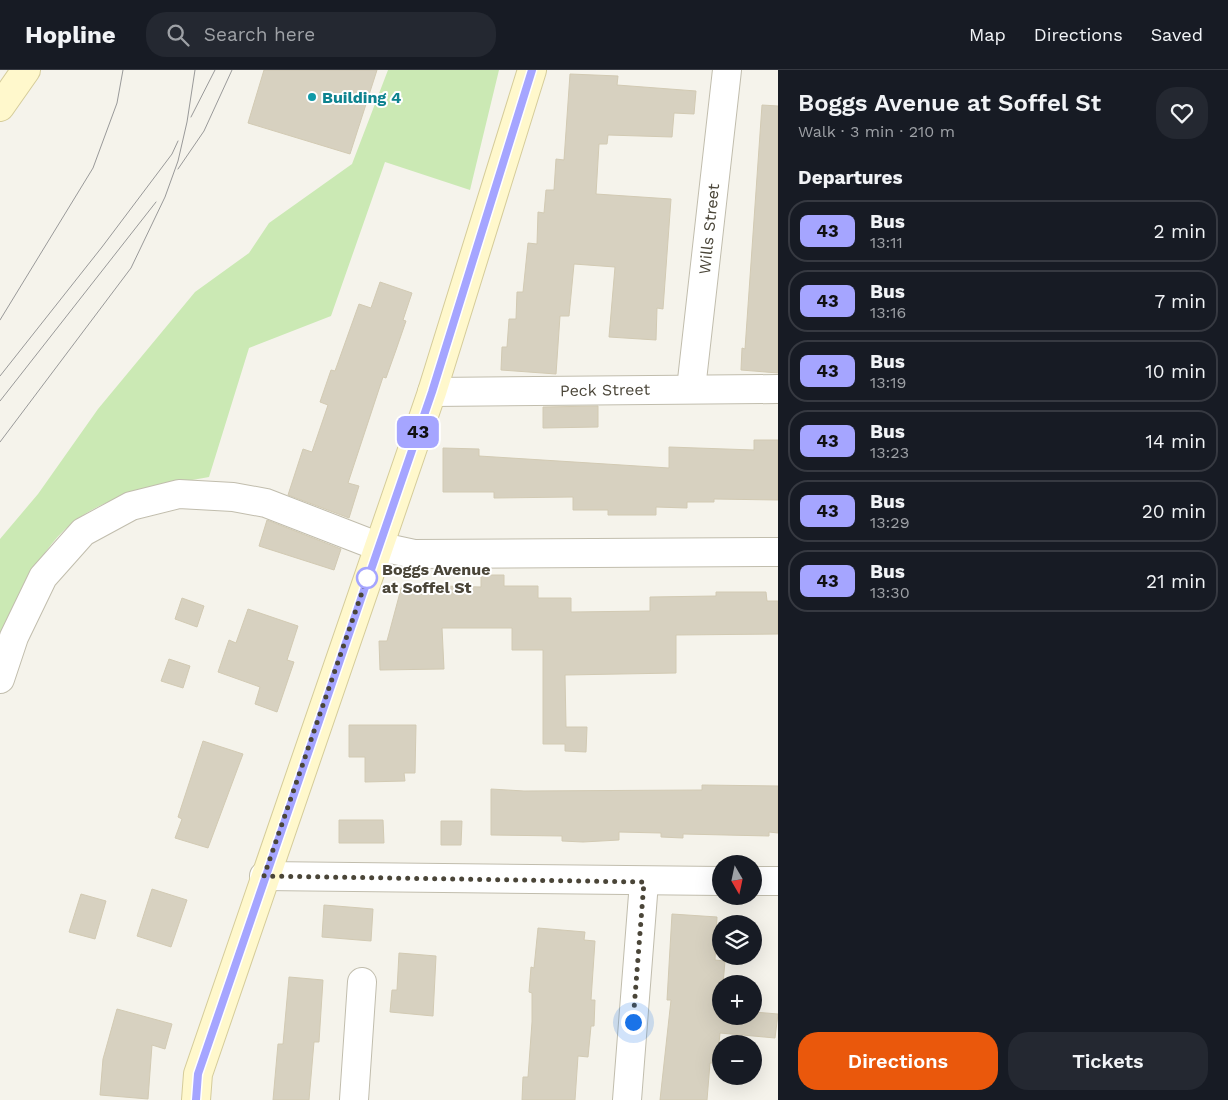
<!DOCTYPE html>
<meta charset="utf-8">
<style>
:root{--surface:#171b24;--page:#242831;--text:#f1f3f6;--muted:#9ea1a6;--line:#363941;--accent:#ea580c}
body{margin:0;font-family:"Work Sans",sans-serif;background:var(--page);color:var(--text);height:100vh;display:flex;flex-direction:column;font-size:19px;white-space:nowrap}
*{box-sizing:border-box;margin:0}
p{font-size:16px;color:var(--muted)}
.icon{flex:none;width:28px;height:28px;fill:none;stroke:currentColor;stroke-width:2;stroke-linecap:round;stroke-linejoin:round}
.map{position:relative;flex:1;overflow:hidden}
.sheet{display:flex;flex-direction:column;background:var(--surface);width:450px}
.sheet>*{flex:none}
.badge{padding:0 10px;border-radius:8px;font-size:18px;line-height:32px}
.needle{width:32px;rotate:171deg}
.tools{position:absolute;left:712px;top:785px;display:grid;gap:10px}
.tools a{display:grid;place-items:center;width:50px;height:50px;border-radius:50%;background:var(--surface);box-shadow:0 5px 20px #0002;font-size:25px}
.you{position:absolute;width:25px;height:25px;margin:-12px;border:4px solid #fff;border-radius:50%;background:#1a73e8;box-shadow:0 0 0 8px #1a73e833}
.map>.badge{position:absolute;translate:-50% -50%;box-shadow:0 0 0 2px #fff}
h2{padding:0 20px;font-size:19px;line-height:45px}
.round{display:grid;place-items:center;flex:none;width:52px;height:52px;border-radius:20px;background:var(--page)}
.head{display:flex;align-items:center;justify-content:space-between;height:85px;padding:0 20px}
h1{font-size:24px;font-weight:600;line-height:38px}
.primary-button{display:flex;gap:10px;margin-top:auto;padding:10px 20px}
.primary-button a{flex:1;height:58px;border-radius:20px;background:var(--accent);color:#fff;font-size:20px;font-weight:600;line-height:58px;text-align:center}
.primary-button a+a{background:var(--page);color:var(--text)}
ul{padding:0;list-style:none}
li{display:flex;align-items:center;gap:15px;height:62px;margin:0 10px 8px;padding:0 10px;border:2px solid var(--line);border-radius:20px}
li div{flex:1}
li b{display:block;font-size:19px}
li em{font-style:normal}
li .badge{min-width:55px;font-weight:700;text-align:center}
header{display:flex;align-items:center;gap:30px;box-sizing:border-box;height:70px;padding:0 25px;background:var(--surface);border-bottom:1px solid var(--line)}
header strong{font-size:24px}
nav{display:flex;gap:28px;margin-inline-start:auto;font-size:18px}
.search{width:350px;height:45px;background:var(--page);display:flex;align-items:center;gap:12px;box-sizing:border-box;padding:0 18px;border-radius:20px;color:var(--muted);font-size:19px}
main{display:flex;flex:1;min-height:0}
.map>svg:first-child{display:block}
</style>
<header>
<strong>Hopline</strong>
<div class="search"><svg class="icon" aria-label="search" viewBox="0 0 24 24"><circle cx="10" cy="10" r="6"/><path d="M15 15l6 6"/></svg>Search here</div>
<nav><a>Map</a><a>Directions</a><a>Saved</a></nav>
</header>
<main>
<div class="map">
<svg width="778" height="1030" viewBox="0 0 778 1030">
<rect width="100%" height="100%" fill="#f5f3eb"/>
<!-- green -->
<path fill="#cbe9b4" d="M 388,0 L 499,0 L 470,120 L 385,92 L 331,246 L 249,278 L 209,407 C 168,414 114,423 79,448 C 37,477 19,531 0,576 L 0,469 L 38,424 L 98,339 L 195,222 L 249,183 L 269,153 L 352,94 Z"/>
<!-- building -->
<g fill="#d7d1c0" stroke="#d2cab3">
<polygon points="264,0 377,0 350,84 248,53"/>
<polygon points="570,4 618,6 617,15 696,21 694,44 674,43 672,67 608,65 607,74 599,74 596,124 671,129 663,239 657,238 656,270 609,267 615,197 574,194 569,246 560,246 556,304 501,300 502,277 507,277 509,249 516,249 517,222 523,222 528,173 537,174 538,142 544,143 546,120 554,120 556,89 564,90"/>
<polygon points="762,35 778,36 778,303 741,300 742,278 745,279"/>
<polygon points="380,212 412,223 403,250 406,251 396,280 386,308 383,307 348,413 359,416 349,448 288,425 303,379 312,382 328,335 320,332 331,300 335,301 359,234 371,238"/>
<polygon points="598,336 598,357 543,358 543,337"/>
<polygon points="754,370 778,370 778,430 714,429 714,432 687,432 687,438 656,437 656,445 608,445 608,440 573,440 573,427 494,428 494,422 443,422 443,378 479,379 479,386 669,398 669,377 754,380"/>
<polygon points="267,450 341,479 334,500 259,476"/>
<polygon points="481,505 504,505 504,516 538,516 538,528 571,528 571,542 650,541 650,527 716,526 716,522 766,522 767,531 778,531 778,564 676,565 676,603 565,605 566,657 587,657 586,682 565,681 565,674 543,674 543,580 512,580 512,558 442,558 444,599 380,600 379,571 387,571 402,515 481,517"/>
<polygon points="182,528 204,536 197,557 175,549"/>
<polygon points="248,539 298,556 287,590 294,592 277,642 255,634 260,617 218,602 229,570 236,573"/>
<polygon points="169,589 190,596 183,618 161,611"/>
<polygon points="349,655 416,655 415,703 404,703 405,711 365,712 365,687 349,687"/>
<polygon points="203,671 243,684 208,778 175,768 182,749 178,747"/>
<polygon points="702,715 778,716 778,763 769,762 769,766 683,764 683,768 661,767 661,763 619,762 619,770 583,772 562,771 562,766 491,765 491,719 524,721 702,720"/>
<polygon points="339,750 383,750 384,773 339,773"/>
<polygon points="441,751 462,751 461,775 441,775"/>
<polygon points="152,819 187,830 171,877 137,866"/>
<polygon points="81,824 106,831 95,869 69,862"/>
<polygon points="324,835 373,839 371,871 322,867"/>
<polygon points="672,844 717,847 715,890 725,891 723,914 721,914 721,946 754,946 754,942 778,944 775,968 720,963 717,993 710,993 707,1030 660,1030 671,930 667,930"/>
<polygon points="538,858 585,862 584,870 595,871 591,930 595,930 594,956 591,956 588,987 578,986 575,1030 522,1030 523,1007 528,1007 532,952 532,923 529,922 531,897 534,898"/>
<polygon points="399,883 436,886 433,946 390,942 392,920 397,920"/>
<polygon points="289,907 323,910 319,972 314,972 309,1030 273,1030 278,974 283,974"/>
<polygon points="117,939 172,954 165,979 152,975 148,1029 100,1025 103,989"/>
</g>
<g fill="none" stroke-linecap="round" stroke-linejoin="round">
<!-- street casing -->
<g stroke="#c1bdad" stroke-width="30">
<g id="street">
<polyline points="691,319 727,0"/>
<polyline points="432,322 778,319"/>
<polyline points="0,609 14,567 43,507 83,462 131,436 179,424 233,427 266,433 377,476 414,484 778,482"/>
<polyline points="264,806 721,811"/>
<polyline points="754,811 778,811"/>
<polyline points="354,1030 362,912"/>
<polyline points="627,1030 644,812"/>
</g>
</g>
<!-- secondary casing -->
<g stroke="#d5cc9a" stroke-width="30">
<g id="secondary">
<polyline points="0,37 26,0"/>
<polyline points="196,1030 198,1004 432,322 532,0"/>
</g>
</g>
<!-- street -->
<use href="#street" stroke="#fff" stroke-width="28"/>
<!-- secondary -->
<use href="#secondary" stroke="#fff8cc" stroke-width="28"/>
<!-- tram -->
<g stroke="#999" stroke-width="1">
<polyline points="191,47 215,0"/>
<polyline points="178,99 204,61 232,0"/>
<polyline points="0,250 93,98 117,33 123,0"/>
<polyline points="0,306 102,177 172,84 178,71"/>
<polyline points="0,331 156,132"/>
<polyline points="0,372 131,198 165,127 178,91 187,52 195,0"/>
</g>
</g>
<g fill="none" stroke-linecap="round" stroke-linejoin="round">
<!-- line casing -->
<g stroke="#fff" stroke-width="11">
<polyline id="line" points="196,1030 198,1004 432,322 532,0"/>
</g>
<!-- line -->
<use href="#line" stroke="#a5a5ff" stroke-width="8"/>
<!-- walk -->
<polyline stroke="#4a4538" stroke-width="5" stroke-dasharray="0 9" points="367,508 264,806 644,812 633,952"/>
</g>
<!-- markers -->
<circle fill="#0f9aa8" stroke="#fff" stroke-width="2" cx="312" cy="27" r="5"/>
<circle fill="#fff" stroke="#a5a5ff" stroke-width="2.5" cx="367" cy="508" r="10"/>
<g text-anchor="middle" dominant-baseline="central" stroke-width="4" stroke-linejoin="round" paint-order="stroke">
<!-- culture labels -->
<g font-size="16" font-weight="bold" fill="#0d838f" stroke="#fff" text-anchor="start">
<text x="322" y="27">Building 4</text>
</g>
<!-- street labels -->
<g font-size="16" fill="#4a4538" stroke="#fff">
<text transform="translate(709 159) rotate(-84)">Wills Street</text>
<text transform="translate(605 320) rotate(-1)">Peck Street</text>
</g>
<!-- stop labels -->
<g font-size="16" font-weight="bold" fill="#4a4538" stroke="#fff" text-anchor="start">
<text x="382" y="499">Boggs Avenue<tspan x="382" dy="18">at Soffel St</tspan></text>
</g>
</g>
</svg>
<div class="tools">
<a><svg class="needle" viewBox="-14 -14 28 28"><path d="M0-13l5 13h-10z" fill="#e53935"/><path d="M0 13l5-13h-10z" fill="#9ea1a6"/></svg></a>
<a><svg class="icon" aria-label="layers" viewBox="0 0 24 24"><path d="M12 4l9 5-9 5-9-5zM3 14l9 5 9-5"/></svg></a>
<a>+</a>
<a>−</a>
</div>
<div class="you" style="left:633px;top:952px"></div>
<b class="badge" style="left:418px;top:362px;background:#a5a5ff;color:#111">43</b>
</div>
<section class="sheet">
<div class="head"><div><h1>Boggs Avenue at Soffel St</h1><p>Walk · 3 min · 210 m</p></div><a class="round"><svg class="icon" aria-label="heart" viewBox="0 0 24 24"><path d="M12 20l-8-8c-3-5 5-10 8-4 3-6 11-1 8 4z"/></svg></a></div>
<h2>Departures</h2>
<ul>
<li><span class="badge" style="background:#a5a5ff;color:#111">43</span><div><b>Bus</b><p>13:11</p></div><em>2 min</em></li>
<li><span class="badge" style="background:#a5a5ff;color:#111">43</span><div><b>Bus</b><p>13:16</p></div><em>7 min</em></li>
<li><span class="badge" style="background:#a5a5ff;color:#111">43</span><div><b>Bus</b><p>13:19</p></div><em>10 min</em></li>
<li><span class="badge" style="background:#a5a5ff;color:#111">43</span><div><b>Bus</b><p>13:23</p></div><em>14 min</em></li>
<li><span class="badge" style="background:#a5a5ff;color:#111">43</span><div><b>Bus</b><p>13:29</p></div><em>20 min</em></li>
<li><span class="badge" style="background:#a5a5ff;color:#111">43</span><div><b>Bus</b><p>13:30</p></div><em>21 min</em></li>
</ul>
<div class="primary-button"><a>Directions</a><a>Tickets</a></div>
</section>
</main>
